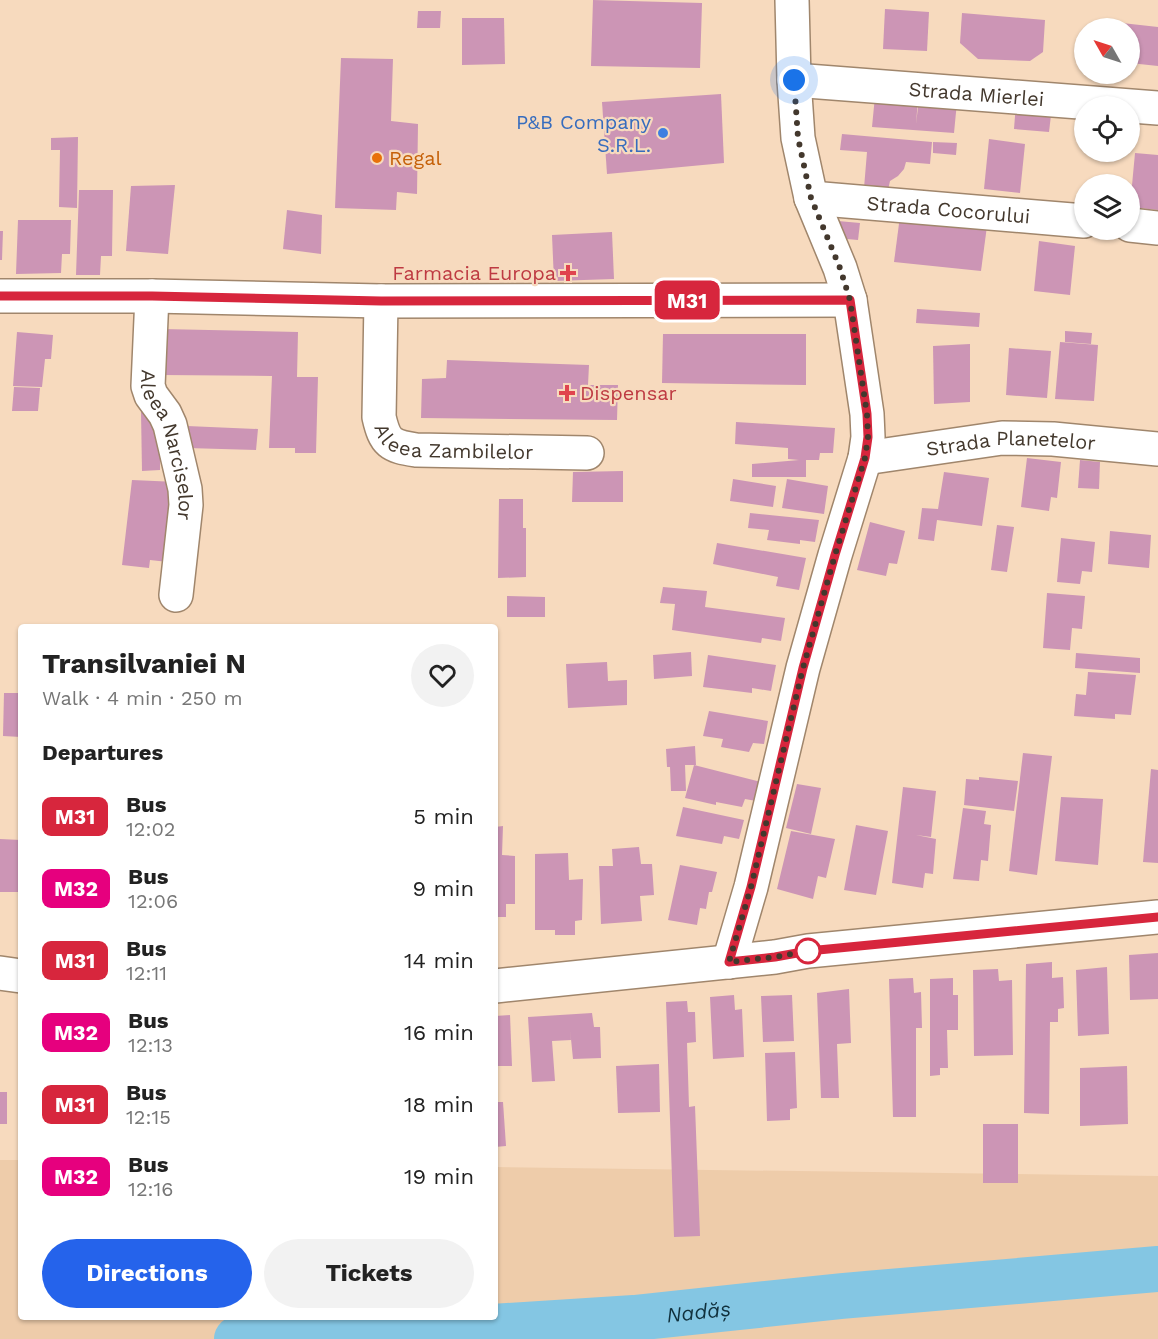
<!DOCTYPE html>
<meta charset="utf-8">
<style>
:root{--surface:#fff;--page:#f2f2f2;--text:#222;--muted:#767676;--accent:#2563eb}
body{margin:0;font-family:"Work Sans",sans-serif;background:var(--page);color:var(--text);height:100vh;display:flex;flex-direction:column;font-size:22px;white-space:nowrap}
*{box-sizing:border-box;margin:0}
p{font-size:20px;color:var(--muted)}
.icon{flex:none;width:33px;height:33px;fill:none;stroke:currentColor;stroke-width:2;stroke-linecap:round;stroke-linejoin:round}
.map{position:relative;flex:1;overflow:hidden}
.sheet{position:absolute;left:18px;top:624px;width:480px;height:696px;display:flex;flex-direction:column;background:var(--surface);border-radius:6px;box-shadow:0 2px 4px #0004}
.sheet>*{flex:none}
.badge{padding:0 12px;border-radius:9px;font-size:21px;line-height:39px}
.needle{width:39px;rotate:309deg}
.controls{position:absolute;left:1074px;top:18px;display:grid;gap:12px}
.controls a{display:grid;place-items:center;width:66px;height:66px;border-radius:50%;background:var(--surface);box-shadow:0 2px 4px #0004;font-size:30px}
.you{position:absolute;width:30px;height:30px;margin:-15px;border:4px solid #fff;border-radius:50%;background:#1a73e8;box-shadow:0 0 0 9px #1a73e833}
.map>.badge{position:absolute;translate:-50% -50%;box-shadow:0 0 0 3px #fff}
h2{padding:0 24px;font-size:22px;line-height:54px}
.round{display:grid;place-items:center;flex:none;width:63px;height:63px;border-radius:32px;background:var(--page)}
.summary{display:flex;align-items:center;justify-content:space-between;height:102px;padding:0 24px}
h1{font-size:28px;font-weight:700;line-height:45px}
.action{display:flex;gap:12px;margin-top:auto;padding:12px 24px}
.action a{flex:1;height:69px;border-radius:36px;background:var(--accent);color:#fff;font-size:24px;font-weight:700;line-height:69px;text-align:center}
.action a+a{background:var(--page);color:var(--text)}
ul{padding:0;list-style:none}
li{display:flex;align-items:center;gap:18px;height:72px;padding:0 24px}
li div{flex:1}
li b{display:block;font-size:22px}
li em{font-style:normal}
li .badge{min-width:66px;font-weight:700;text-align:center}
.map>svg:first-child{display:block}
</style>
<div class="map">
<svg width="1158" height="1339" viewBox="0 0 1158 1339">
<rect width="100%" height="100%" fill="#f7dabe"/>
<!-- built -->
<polygon fill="#eca" points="0,1160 21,1160 21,1317 495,1317 495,1167 1158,1176 1158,1339 0,1339"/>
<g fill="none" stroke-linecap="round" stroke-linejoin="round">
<!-- river -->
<path stroke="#84c6e3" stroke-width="46" id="s1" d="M 237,1339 L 245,1334 L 273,1330 L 327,1333 L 477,1328 L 634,1318 L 842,1296 L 1158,1269"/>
</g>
<!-- building -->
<g fill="#cc95b5">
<polygon points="593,0 702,3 700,68 591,66"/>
<polygon points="885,9 929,12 927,51 883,49"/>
<polygon points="418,11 441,11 440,28 417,28"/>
<polygon points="962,13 1045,20 1043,52 1030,61 978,59 960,43"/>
<polygon points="462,18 504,18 505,64 462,65"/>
<polygon points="1122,23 1158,27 1158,66 1130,63 1130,28 1121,28"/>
<polygon points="341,58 393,59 391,121 418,124 417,194 397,192 396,210 335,208"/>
<polygon points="721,94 724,163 607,174 602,102"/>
<polygon points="875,96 918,99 916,124 919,99 957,102 954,133 872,127"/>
<polygon points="1016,103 1052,107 1049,132 1014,129"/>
<polygon points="842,134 932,142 930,164 906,162 904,169 898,176 890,181 888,190 864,188 867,152 840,150"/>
<polygon points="78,137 77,208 59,207 60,150 51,150 51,138"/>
<polygon points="989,139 1025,144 1020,193 984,189"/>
<polygon points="933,142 957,143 956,155 933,153"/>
<polygon points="1135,153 1158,155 1158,210 1130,207"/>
<polygon points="175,185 168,254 126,251 131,186"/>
<polygon points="79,190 113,190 112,256 101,256 100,275 76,275"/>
<polygon points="287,210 322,215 321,254 283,249"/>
<polygon points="900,216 987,226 981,271 894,262"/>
<polygon points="18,220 71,220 70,254 62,254 61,273 16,274"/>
<polygon points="838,221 860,223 858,240 836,238"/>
<polygon points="0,231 3,231 2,260 0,260"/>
<polygon points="612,232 614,279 554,281 552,235"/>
<polygon points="1039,241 1075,246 1070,295 1034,291"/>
<polygon points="917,309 980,313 979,327 916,323"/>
<polygon points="162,329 298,332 297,377 318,377 316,453 295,453 295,448 269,448 272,376 162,375"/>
<polygon points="1065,331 1092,333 1091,344 1065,342"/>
<polygon points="17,332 53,335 51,359 45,359 42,387 13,386"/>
<polygon points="663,334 806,334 806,385 662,383"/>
<polygon points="1060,342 1098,345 1094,401 1055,399"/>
<polygon points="970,344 970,402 934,404 933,346"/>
<polygon points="1009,348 1051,351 1047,398 1006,395"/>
<polygon points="447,360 589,365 588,385 618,385 617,420 421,418 422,379 446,378"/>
<polygon points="14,387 40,388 38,411 12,411"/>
<polygon points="141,412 160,413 160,470 142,471"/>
<polygon points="736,422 835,428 833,453 820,453 819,460 806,460 806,477 752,477 752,464 799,460 788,459 788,448 735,444"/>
<polygon points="187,426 258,429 256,450 187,448"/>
<polygon points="1027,458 1061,462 1057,498 1051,497 1049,511 1021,507"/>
<polygon points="1080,460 1100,462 1099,489 1078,488"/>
<polygon points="623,471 623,502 572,502 573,472"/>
<polygon points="944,472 989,478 982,526 937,520 934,541 918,539 922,508 938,509"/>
<polygon points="733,479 776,486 773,507 730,501"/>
<polygon points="787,479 828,486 824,514 782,508"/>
<polygon points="132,480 177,482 168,562 150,560 149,568 122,565"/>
<polygon points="499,499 523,499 523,528 526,528 526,577 498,578"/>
<polygon points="750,513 819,520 815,542 800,540 800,544 767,540 769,530 748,528"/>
<polygon points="870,522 905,531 897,564 889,563 886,576 857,570"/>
<polygon points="997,525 1014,527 1007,572 991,570"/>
<polygon points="1110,531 1151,535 1149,568 1108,564"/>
<polygon points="1061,538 1095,542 1092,572 1082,571 1080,584 1057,582"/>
<polygon points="717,543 806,558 799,590 776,586 778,577 713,564"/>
<polygon points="663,587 707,591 705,607 785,618 781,641 762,638 761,643 672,630 675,604 660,603"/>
<polygon points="1047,593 1085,596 1082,629 1072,628 1070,650 1043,648"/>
<polygon points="507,596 545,597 545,617 507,617"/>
<polygon points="691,652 692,676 654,679 653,655"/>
<polygon points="1076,653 1140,658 1140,673 1075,668"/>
<polygon points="708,655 776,665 771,691 752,688 752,693 703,687"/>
<polygon points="607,662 608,681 627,680 627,705 568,708 566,664"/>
<polygon points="1088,672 1136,675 1131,715 1115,714 1115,719 1074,716 1076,694 1086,695"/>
<polygon points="4,693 21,693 21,737 3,736"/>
<polygon points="709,711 768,721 764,744 753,743 749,752 721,747 723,739 703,736"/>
<polygon points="695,746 696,765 685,765 686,791 671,791 670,767 667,767 666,749"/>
<polygon points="1023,753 1052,756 1037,875 1009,871"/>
<polygon points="694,765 761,782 756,801 745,799 742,807 716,802 716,805 685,798"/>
<polygon points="1151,769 1158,770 1158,863 1143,862"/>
<polygon points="979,777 1018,781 1014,811 964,805 966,779 979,780"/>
<polygon points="797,784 821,788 811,834 786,828"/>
<polygon points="903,787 936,791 931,837 916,835 936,839 933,874 925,873 923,888 892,883"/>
<polygon points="1061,797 1103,799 1098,865 1055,861"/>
<polygon points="683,807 744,820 739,839 724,836 722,844 676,836"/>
<polygon points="963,808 986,811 984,824 991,825 988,861 981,860 979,881 953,879"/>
<polygon points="856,825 888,831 876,895 844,890"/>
<polygon points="503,826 502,855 515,856 515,904 506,904 506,917 495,917 495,827"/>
<polygon points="791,831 835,839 826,878 818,876 813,899 777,889"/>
<polygon points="0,839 21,840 21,892 0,892"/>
<polygon points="639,847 641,864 652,864 654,895 640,896 642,921 601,924 599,866 613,866 612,849"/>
<polygon points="568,853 569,880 583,879 582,920 575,921 575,935 555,935 555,930 535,930 535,854"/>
<polygon points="680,865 717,872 712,892 709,892 706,909 700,908 697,925 668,920"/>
<polygon points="1158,953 1158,999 1130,1000 1129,955"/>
<polygon points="1052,962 1052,978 1063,977 1064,1008 1058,1009 1058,1022 1050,1022 1049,1114 1024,1113 1026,964"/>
<polygon points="1107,967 1109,1034 1078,1036 1076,970"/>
<polygon points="998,969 999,981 1012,980 1013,1055 974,1056 973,970"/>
<polygon points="913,978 914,993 921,992 922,1028 916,1028 916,1117 893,1117 889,979"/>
<polygon points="953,978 953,995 958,995 958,1030 947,1030 948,1068 940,1068 940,1075 930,1076 930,979"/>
<polygon points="849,989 851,1043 837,1044 839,1098 821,1098 817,993"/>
<polygon points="734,995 735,1010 742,1009 744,1057 713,1059 710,997"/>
<polygon points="792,995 794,1041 763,1042 761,996"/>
<polygon points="687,1001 688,1012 695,1012 696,1042 687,1043 689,1107 695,1106 700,1236 674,1237 666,1002"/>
<polygon points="592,1013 594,1027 600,1027 601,1058 573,1059 570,1029 571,1040 552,1041 555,1081 532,1082 528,1017"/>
<polygon points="510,1015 512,1066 495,1066 495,1016"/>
<polygon points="795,1052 797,1108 790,1109 790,1120 767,1121 765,1053"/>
<polygon points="659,1064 660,1112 618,1113 616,1066"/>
<polygon points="1127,1066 1128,1124 1080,1126 1080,1068"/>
<rect x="0" y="1092" width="7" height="32"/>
<polygon points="495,1102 503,1102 506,1146 495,1147"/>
<rect x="983" y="1124" width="35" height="59"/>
</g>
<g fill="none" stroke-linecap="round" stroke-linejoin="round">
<!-- minor casing -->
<g stroke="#a0866c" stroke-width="36">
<g id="minor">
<path id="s2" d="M 794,80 L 1158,108"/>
<path id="s3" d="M 811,198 L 1084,221"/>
<polyline points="1130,225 1158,228"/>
<polyline points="0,296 152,296 381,301 850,300"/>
<path id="s4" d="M 152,296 L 148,386 L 151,395 L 165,414 L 170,425 L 185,489 L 186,505 L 176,595"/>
<path id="s5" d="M 381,301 L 379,417 C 385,443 390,446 416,450 L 587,453"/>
<path id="s6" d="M 865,458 L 1002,438 L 1053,439 L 1158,449"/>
<polyline points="729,962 751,887 803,668 835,555 865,458 868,437 867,414 850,300 840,268 811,198 798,138 794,80 792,0"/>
</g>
</g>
<!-- major casing -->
<g stroke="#a0866c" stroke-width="36">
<g id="major">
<polyline points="0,973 21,976"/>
<polyline points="495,986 775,957 808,951 1158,917"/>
</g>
</g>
<!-- minor -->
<use href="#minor" stroke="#fff" stroke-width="33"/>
<!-- major -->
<use href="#major" stroke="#fff" stroke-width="33"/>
</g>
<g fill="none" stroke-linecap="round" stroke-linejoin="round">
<!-- line casing -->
<g stroke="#fff" stroke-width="14">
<polyline id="line" points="0,296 152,296 381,301 850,300 867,414 868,437 865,458 835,555 803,668 751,887 729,962 775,957 808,951 1158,917"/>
</g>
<!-- line -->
<use href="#line" stroke="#d7263d" stroke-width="9"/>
<!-- walk -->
<polyline stroke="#43382d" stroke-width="6" stroke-dasharray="0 10.8" points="794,80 798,138 811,198 840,268 850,300 867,414 868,437 865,458 835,555 803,668 751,887 729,962 775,957 808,951"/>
</g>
<!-- markers -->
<circle fill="#3f7fe0" stroke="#f7dabe" stroke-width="2" cx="663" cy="133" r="6"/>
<circle fill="#e8710a" stroke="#f7dabe" stroke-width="2" cx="377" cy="158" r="6"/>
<g fill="#e0444e" stroke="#f7dabe" stroke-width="2">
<path d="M565 264h6v6h6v6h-6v6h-6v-6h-6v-6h6z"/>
<path d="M564 384h6v6h6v6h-6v6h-6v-6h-6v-6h6z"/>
</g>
<circle fill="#fff" stroke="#d7263d" stroke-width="3" cx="808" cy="951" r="12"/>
<g text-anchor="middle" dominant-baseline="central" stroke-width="4.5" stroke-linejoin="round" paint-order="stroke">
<!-- street labels -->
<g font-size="20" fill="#43382d" stroke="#f7dabe">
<text stroke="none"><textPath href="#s2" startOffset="183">Strada Mierlei</textPath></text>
<text stroke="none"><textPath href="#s3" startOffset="138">Strada Cocorului</textPath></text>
<text stroke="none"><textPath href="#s5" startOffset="206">Aleea Zambilelor</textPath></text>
<text stroke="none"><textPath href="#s4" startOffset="153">Aleea Narciselor</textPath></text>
<text stroke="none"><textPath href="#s6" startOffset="147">Strada Planetelor</textPath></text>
</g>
<!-- shop labels -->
<g font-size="20" fill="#366cbe" stroke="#f7dabe" text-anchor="end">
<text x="651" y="122">P&amp;B Company<tspan x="651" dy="23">S.R.L.</tspan></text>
</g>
<!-- food labels -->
<g font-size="20" fill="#c56008" stroke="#f7dabe" text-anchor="start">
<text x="389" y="158">Regal</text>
</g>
<!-- health labels -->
<g font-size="20" fill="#be3a42" stroke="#f7dabe" text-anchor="end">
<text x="556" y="273">Farmacia Europa</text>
<text x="580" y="393" text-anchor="start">Dispensar</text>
</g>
<!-- water labels -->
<g font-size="21" font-style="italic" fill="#10303c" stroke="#f7dabe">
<text stroke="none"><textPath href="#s1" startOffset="464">Nadăș</textPath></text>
</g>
</g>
</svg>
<div class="controls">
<a><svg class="needle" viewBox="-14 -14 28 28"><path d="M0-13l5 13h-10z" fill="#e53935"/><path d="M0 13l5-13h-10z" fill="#767676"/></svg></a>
<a><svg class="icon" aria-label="locate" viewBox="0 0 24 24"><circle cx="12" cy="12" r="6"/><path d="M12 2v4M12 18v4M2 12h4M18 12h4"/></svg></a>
<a><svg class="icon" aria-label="layers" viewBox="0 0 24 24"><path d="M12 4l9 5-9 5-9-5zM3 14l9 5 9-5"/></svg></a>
</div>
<div class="you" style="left:794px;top:80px"></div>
<b class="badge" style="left:687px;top:300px;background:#d7263d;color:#fff">M31</b>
<section class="sheet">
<div class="summary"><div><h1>Transilvaniei N</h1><p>Walk · 4 min · 250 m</p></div><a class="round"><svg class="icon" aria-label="heart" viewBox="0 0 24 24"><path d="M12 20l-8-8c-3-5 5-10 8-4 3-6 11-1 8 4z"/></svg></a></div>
<h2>Departures</h2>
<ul>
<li><span class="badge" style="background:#d7263d;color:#fff">M31</span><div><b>Bus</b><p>12:02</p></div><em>5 min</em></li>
<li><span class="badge" style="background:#e6007e;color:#fff">M32</span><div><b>Bus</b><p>12:06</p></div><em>9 min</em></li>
<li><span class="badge" style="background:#d7263d;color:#fff">M31</span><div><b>Bus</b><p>12:11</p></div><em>14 min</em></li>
<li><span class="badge" style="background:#e6007e;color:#fff">M32</span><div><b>Bus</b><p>12:13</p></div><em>16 min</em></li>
<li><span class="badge" style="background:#d7263d;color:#fff">M31</span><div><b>Bus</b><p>12:15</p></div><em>18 min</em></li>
<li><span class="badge" style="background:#e6007e;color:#fff">M32</span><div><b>Bus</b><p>12:16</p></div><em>19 min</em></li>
</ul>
<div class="action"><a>Directions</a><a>Tickets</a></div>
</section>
</div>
